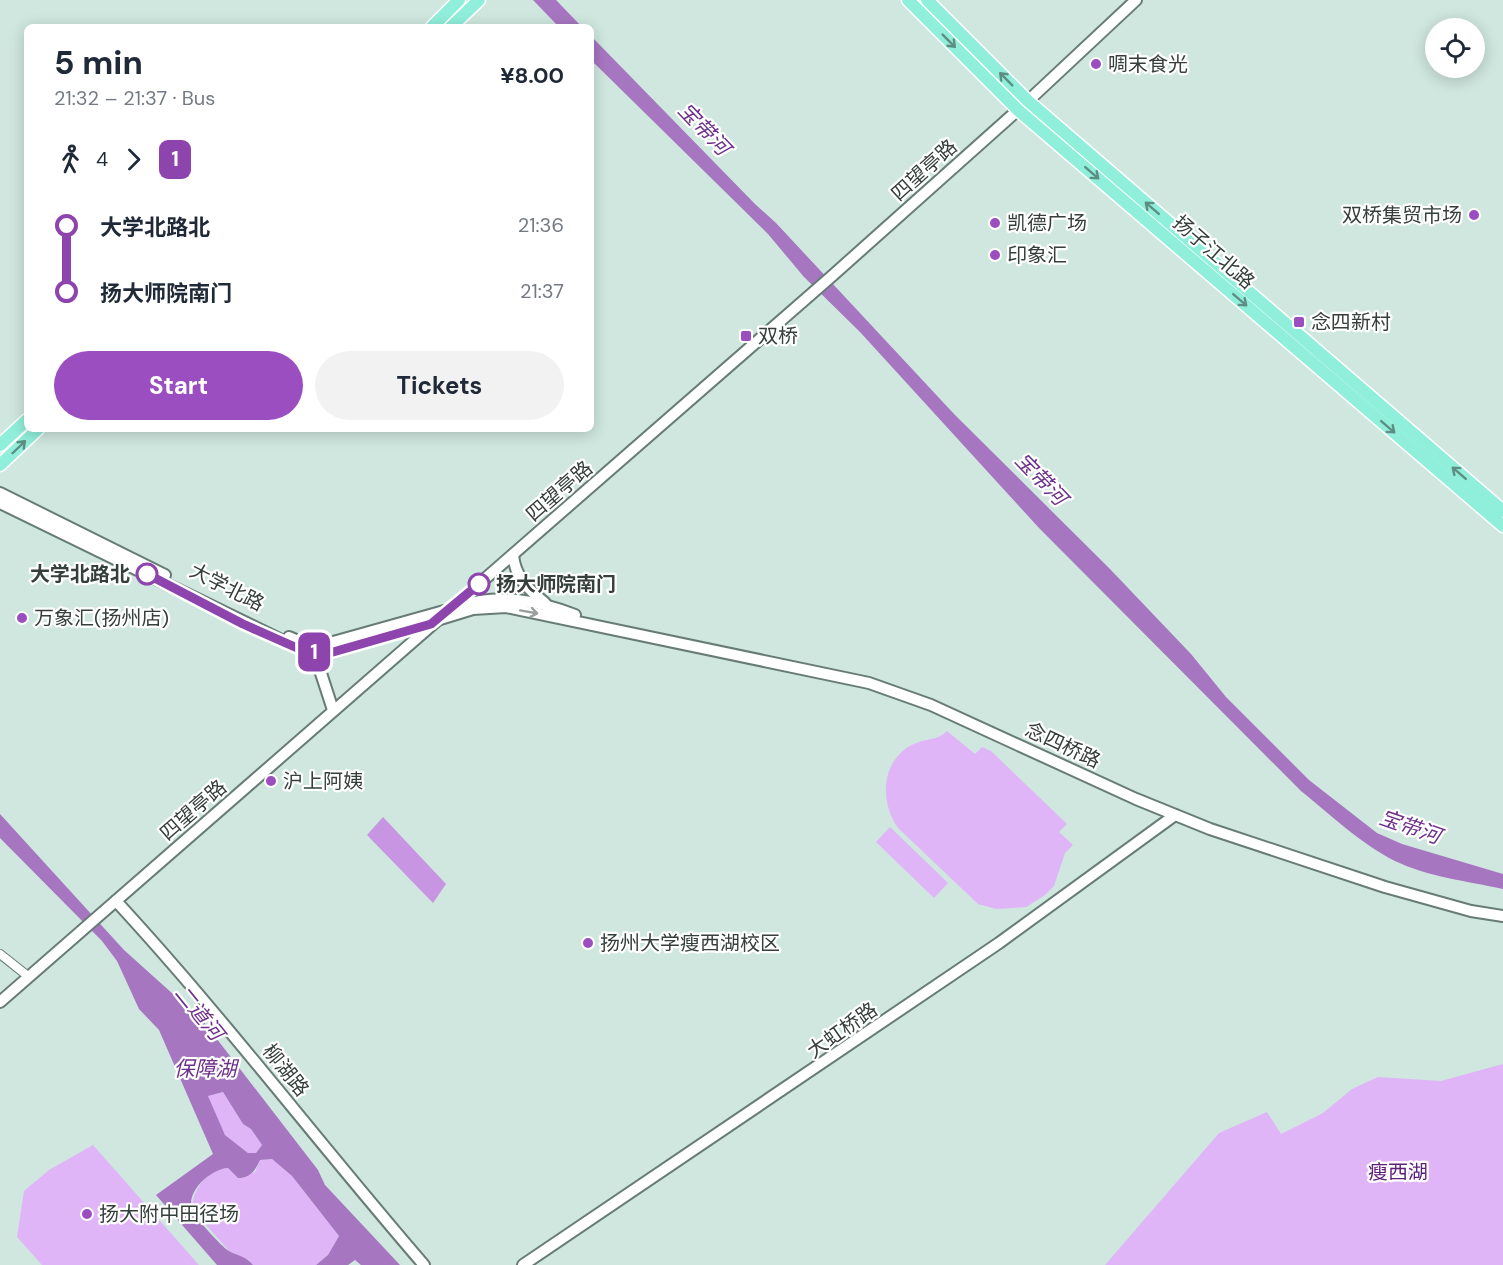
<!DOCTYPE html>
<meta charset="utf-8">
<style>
:root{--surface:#fff;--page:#f2f2f3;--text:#1f2937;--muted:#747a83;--accent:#9b4ebf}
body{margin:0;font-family:"DM Sans","Noto Sans SC",sans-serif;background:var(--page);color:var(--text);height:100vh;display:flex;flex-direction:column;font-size:22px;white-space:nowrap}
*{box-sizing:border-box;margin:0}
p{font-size:20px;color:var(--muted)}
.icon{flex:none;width:33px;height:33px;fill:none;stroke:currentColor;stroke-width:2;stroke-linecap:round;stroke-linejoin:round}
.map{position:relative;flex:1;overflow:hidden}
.panel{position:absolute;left:24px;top:24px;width:570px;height:408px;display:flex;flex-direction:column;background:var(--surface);border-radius:9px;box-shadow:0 3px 15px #0003}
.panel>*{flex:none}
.badge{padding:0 12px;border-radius:9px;font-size:21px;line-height:39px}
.tools{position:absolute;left:1425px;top:18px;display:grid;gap:12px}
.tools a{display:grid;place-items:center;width:60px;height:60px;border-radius:50%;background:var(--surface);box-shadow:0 3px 15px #0003;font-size:30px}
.map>.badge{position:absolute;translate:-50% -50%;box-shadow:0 0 0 3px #fff}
.legs{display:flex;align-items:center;gap:9px;height:66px;padding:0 30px;font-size:20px}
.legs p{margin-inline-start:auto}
.headline{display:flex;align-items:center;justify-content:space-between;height:102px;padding:0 30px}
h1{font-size:33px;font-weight:700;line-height:45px}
.button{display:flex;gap:12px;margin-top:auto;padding:12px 30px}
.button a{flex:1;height:69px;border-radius:36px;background:var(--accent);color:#fff;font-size:24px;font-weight:700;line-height:69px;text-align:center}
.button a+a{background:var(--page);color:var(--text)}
ul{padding:0 30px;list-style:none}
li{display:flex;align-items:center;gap:21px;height:66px;font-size:22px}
li i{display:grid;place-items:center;width:9px;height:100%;margin:0 8px;background:currentColor}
li i::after{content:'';width:15px;height:15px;margin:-8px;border:4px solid;border-radius:50%;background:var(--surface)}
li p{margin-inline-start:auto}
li:first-child i{background:linear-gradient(#0000 50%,currentColor 0)}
li:last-child i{background:linear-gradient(currentColor 50%,#0000 0)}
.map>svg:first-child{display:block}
</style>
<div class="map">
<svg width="1503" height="1265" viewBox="0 0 1503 1265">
<rect width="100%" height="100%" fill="#cfe7df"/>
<!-- green -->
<g fill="#e0b5f8">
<path d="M 947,731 L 975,754 L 982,747 L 991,751 L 1067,824 L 1059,832 L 1073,845 L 1065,853 L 1054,886 L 1045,895 L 1026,907 L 996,909 L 978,904 L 898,828 C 879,801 881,759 914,744 C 926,738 937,741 947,731 Z"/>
<polygon points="890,827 948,883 934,898 876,842"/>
<polygon points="1503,1064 1503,1265 1105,1265 1219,1133 1267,1112 1281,1134 1323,1113 1352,1089 1378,1077 1441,1081"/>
<polygon points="223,1092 243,1124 251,1129 262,1145 256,1153 248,1153 225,1135 207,1096"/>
<polygon points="93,1145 199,1265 42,1265 17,1237 24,1191 49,1170"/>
<path d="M 272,1159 L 292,1176 L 339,1236 L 328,1255 L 316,1265 L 253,1265 L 249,1260 L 229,1251 L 192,1209 C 192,1190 207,1169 228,1168 L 238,1178 L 255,1172 L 260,1160 Z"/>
</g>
<!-- forest -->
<polygon fill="#c795e2" points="383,817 446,884 433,903 367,835"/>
<!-- water -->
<g fill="#a776c1" fill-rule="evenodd">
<polygon points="533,0 556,0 582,27 559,27"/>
<path d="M 591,36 L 755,204 L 776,223 L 955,415 L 1109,568 L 1191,654 L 1226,697 L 1309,780 L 1377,833 L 1402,844 L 1503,874 L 1503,889 C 1467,881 1428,877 1395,861 C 1361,844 1331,815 1301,791 L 1039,528 L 860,332 L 804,277 L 768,234 L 591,60 Z"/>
<path d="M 0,814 L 124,950 L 203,1021 L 318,1170 L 325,1185 L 400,1265 L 361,1265 L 355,1260 L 348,1265 L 316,1265 L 328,1255 L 339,1236 L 292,1176 L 272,1159 L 260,1160 C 255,1171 250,1178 238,1178 L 228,1168 C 211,1169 186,1191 192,1209 C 194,1217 222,1247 229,1251 C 238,1256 246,1256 253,1265 L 217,1265 L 156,1195 L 213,1154 L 159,1030 L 139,1009 L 117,961 L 102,941 L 0,838 ZM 223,1092 L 243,1124 L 251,1129 L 262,1145 L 256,1153 L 248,1153 L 225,1135 L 208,1096 Z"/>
</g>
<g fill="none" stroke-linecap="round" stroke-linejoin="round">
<!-- street casing -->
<g stroke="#677c76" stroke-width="10">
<polyline id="street" points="0,954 29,977"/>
</g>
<!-- secondary casing -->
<g stroke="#677c76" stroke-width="14">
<g id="secondary">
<polyline points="0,493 165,575"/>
<polyline points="0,503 304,651 326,654 473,609 506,607 869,683 931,705 1136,799 1210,829 1385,887 1471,911 1503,916"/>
<path d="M 513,555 C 515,577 528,589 545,603"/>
<path d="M 459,606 C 499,593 536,600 575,615"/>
<polyline points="289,637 308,645 326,644 444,611"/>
<polyline points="305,652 318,664 333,710"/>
<path d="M 116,901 C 224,1018 320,1145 424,1265"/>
<polyline points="0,1002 832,276 1028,101 1136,0"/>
<polyline points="523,1265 999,943 1175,815"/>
</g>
</g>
<!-- primary casing -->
<g stroke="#fff" stroke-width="15">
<g id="primary">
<polyline points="908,0 1018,110 1503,526"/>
<polyline points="927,0 1028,101 1503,511"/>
<polyline points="432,27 459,0"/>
<polyline points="451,27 479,0"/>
<polyline points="0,445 27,420"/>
<polyline points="0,465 38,429"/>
</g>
</g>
<!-- street -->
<use href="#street" stroke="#fff" stroke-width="8"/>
<!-- secondary -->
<use href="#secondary" stroke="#fff" stroke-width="10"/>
<!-- primary -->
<use href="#primary" stroke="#90efda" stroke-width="12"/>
</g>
<!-- one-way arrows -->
<defs><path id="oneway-shaft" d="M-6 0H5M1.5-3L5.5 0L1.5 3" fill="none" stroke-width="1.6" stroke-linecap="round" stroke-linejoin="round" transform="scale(1.5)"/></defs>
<g stroke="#5e8e83">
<use href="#oneway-shaft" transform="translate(949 41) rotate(45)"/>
<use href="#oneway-shaft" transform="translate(1006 79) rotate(-135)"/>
<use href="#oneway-shaft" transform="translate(1092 173) rotate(41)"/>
<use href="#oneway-shaft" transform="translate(1152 208) rotate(-139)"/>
<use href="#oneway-shaft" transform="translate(1240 300) rotate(41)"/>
<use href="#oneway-shaft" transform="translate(1388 427) rotate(41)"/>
<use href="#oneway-shaft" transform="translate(19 447) rotate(-44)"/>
<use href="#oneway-shaft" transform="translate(1459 473) rotate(-139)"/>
</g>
<use stroke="#9a9f9e" href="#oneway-shaft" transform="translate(529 612) rotate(10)"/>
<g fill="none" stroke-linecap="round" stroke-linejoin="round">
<!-- line-1 casing -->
<g stroke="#fff" stroke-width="14">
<polyline id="line-1" points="147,574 243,624 304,651 326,654 431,624 479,584"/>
</g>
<!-- line-1 -->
<use href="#line-1" stroke="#8e44ad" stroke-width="9"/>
</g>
<!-- markers -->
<g fill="#9b4ebf" stroke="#fff" stroke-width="2">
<circle cx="1096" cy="64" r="6"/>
<circle cx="1474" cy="215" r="6"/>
<circle cx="995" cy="223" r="6"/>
<circle cx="995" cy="255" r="6"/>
<rect x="1293" y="316" width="12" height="12" rx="3"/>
<rect x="740" y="330" width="12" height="12" rx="3"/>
<circle cx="22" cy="618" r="6"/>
<circle cx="271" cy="781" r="6"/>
<circle cx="588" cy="943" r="6"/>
<circle cx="87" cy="1214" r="6"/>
</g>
<g fill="#fff" stroke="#8e44ad" stroke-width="3">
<circle cx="147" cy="574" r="10"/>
<circle cx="479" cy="584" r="10"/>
</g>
<g text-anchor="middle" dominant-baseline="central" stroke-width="4.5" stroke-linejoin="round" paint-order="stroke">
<!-- poi labels -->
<g font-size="20" fill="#353f3c" stroke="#fff" text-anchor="start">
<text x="1108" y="64">啁末食光</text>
<text x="1462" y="215" text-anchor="end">双桥集贸市场</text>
<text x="1007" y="223">凯德广场</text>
<text x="1007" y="255">印象汇</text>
<text x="1311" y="322">念四新村</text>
<text x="758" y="336">双桥</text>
<text x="34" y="618">万象汇(扬州店)</text>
<text x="283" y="781">沪上阿姨</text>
<text x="600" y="943">扬州大学瘦西湖校区</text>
<text x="99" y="1214">扬大附中田径场</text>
</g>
<!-- street labels -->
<g font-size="20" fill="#353f3c" stroke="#fff">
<text transform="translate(924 170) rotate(-42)">四望亭路</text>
<text transform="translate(1214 252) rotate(41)">扬子江北路</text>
<text transform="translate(559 491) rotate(-41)">四望亭路</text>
<text transform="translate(227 587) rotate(27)">大学北路</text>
<text transform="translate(1063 745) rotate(25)">念四桥路</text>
<text transform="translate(193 810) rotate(-41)">四望亭路</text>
<text transform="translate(842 1030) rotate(-35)">大虹桥路</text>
<text transform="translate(286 1070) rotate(51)">柳湖路</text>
</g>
<!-- stop labels -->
<g font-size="20" font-weight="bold" fill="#353f3c" stroke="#fff" text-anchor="end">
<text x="130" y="574">大学北路北</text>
<text x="496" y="584" text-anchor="start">扬大师院南门</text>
</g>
<!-- park labels -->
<g font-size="20" fill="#5f207a" stroke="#fff">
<text x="1398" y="1172">瘦西湖</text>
</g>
<!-- water labels -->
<g font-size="21" font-style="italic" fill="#6e308a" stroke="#fff">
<text transform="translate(704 129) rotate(46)">宝带河</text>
<text transform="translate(1041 479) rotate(46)">宝带河</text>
<text transform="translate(1410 827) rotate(19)">宝带河</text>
<text transform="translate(199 1013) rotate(51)">二道河</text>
<text x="205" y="1069">保障湖</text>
</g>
</g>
</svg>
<div class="tools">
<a><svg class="icon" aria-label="locate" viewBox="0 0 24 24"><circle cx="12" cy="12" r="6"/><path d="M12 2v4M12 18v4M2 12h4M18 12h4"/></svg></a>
</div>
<b class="badge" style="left:314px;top:652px;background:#8e44ad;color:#fff">1</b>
<section class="panel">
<div class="headline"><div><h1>5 min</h1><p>21:32 – 21:37 · Bus</p></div><b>¥8.00</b></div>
<div class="legs"><svg class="icon" aria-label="walk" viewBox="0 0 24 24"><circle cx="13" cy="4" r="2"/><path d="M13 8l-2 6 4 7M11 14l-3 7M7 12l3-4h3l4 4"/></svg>4<svg class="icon" aria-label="forward" viewBox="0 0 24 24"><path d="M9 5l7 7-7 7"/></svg><b class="badge" style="background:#8e44ad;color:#fff">1</b></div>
<ul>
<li><i style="color:#8e44ad"></i><b>大学北路北</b><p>21:36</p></li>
<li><i style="color:#8e44ad"></i><b>扬大师院南门</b><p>21:37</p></li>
</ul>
<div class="button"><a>Start</a><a>Tickets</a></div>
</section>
</div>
